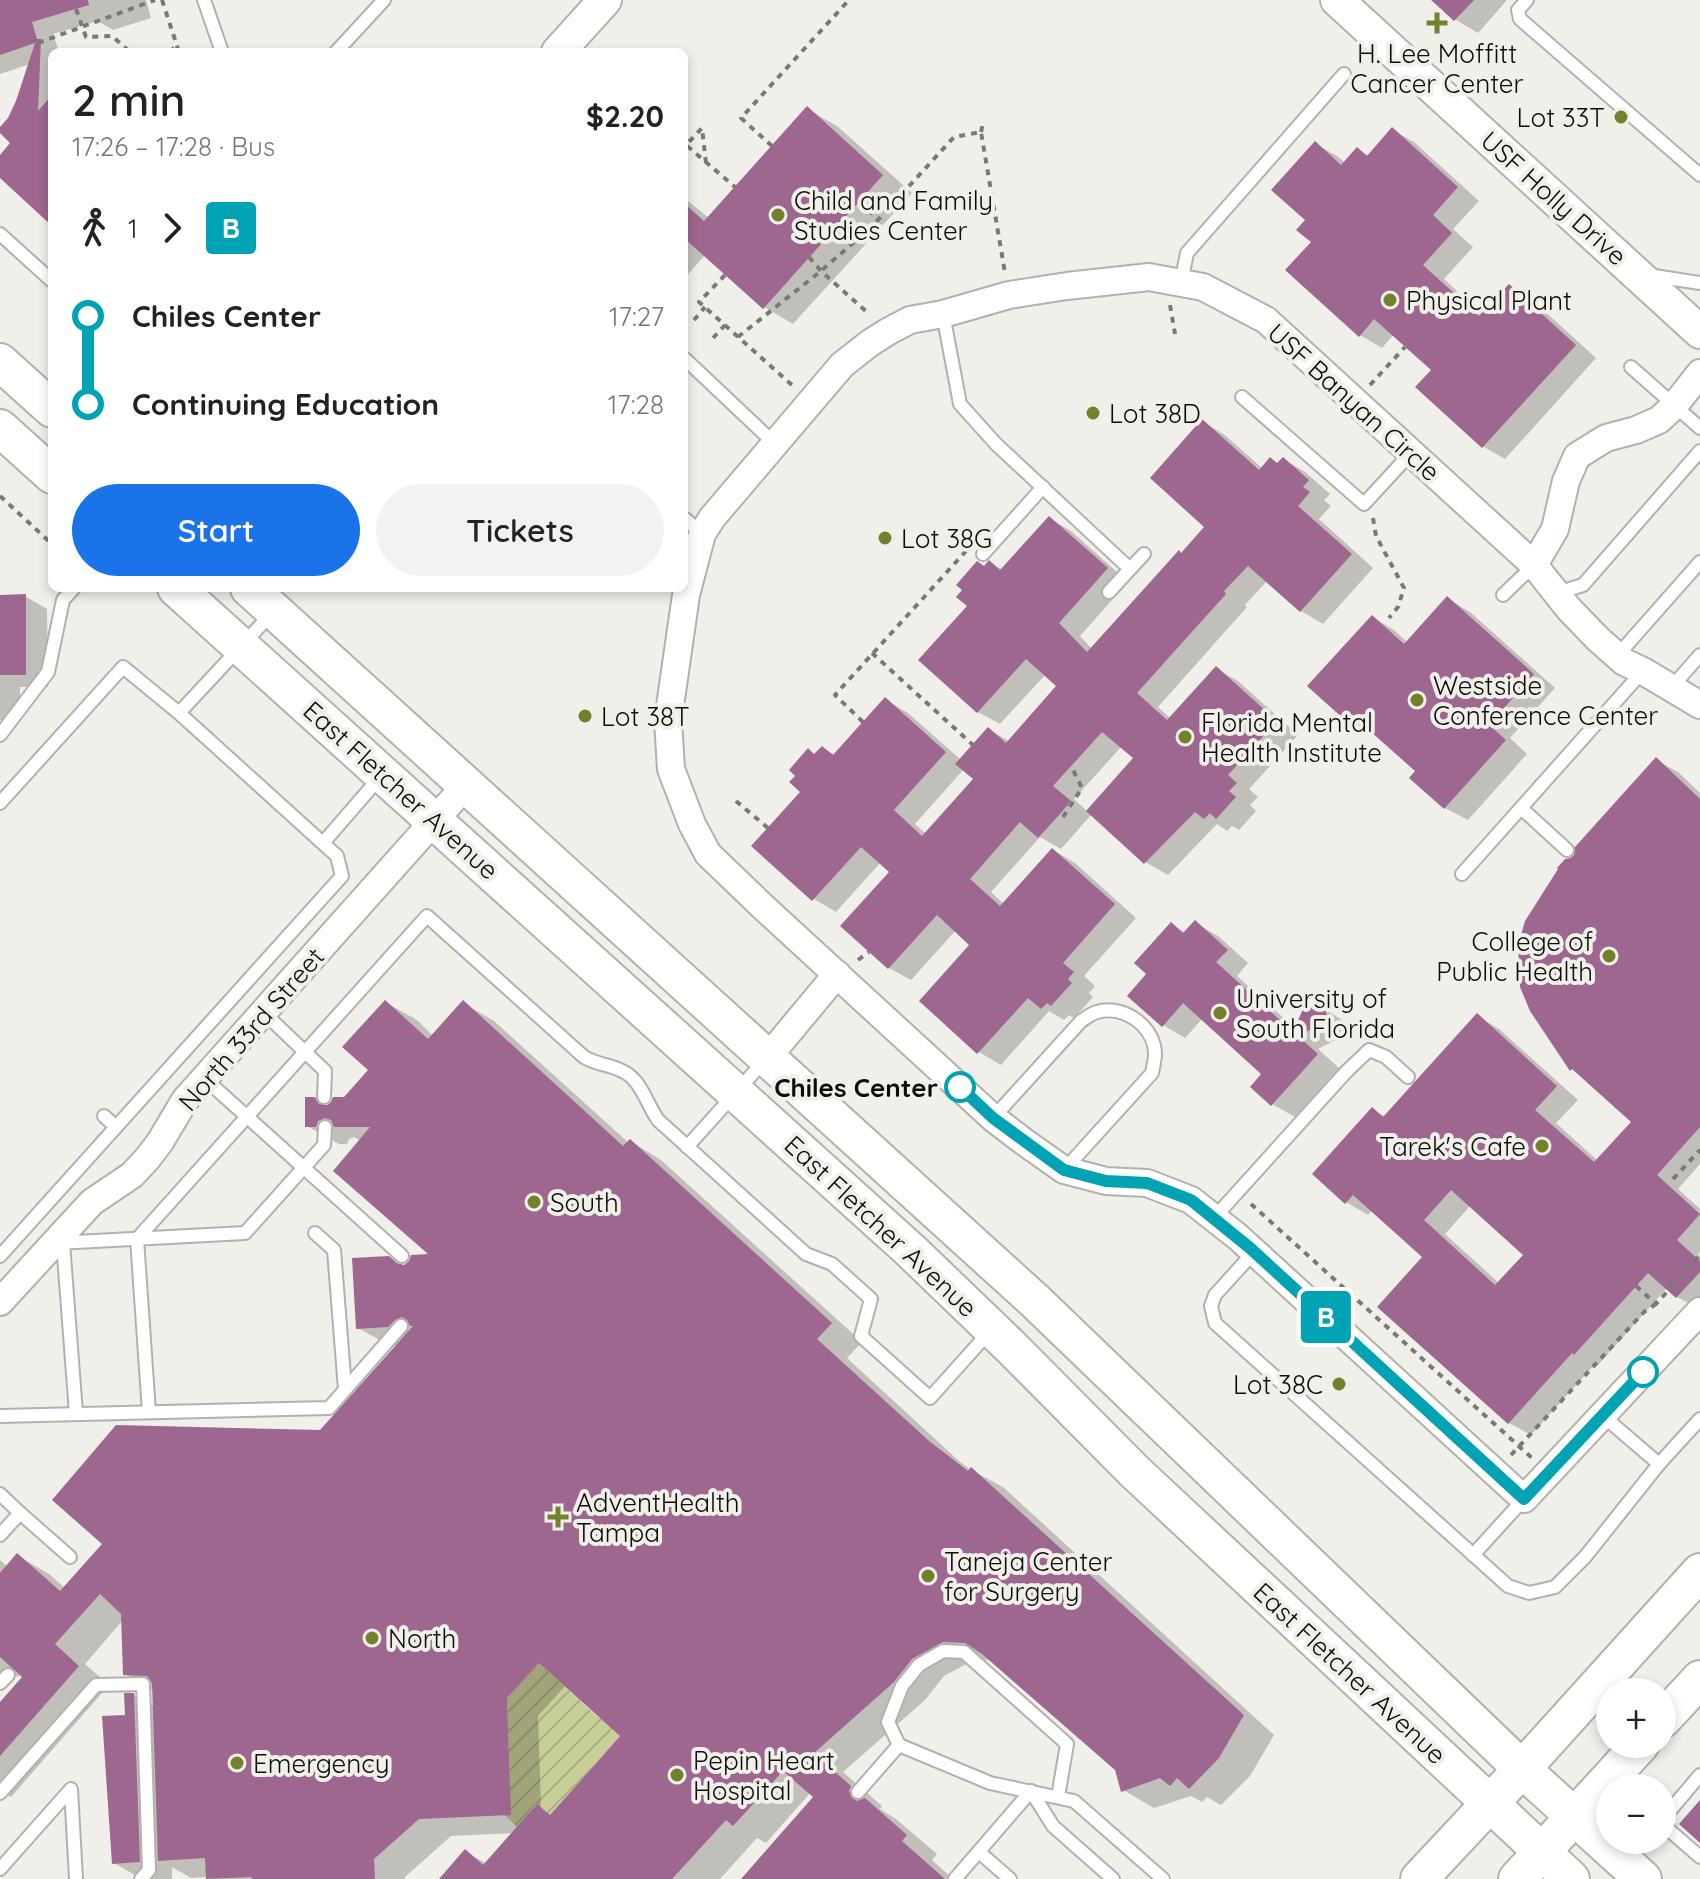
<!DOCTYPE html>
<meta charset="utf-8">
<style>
:root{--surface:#fff;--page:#f2f2f2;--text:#222;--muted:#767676;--accent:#1a73e8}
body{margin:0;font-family:Quicksand,sans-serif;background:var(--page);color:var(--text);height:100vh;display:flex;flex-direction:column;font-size:30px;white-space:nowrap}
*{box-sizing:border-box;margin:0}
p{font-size:26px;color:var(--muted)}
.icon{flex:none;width:44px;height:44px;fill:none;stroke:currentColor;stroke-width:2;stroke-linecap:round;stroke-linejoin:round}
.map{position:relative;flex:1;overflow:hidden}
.panel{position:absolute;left:48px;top:48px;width:640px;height:544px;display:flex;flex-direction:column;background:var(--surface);border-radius:12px;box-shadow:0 4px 12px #0003}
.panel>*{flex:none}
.badge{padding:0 16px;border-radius:6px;font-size:28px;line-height:52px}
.controls{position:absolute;left:1596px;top:1678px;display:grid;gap:16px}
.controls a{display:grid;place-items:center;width:80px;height:80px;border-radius:50%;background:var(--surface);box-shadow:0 4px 12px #0003;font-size:40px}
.map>.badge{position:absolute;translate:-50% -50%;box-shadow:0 0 0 4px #fff}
.legs{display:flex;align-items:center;gap:12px;height:88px;padding:0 24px;font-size:26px}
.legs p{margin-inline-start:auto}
.head{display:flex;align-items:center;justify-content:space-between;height:136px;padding:0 24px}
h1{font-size:44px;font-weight:600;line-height:60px}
.button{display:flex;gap:16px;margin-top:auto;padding:16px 24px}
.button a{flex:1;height:92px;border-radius:48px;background:var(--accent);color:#fff;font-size:32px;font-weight:600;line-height:92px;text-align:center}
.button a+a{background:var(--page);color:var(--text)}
ul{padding:0 24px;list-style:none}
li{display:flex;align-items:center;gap:28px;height:88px;font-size:30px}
li i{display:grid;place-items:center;width:12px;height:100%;margin:0 10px;background:currentColor}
li i::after{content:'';width:20px;height:20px;margin:-10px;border:6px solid;border-radius:50%;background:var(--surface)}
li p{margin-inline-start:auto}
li:first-child i{background:linear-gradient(#0000 50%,currentColor 0)}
li:last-child i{background:linear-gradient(currentColor 50%,#0000 0)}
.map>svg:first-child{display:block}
</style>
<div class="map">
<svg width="1700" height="1879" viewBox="0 0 1700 1879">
<defs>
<pattern id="garden-furrows" width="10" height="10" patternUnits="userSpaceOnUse" patternTransform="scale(2)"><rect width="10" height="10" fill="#c8ce97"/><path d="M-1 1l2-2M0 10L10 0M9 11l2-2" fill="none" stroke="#abb081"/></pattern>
</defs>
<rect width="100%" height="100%" fill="#f0efe9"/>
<!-- garden -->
<polygon fill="url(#garden-furrows)" points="539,1663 599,1718 650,1663 669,1680 550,1815 536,1804 517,1827 491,1802 510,1787 507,1698"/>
<!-- shadow -->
<g fill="#0003" fill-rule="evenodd">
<polygon points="0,0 146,0 151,18 113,30 98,21 53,34 59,52 52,52 52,222 0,175 0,158 13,143 0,130 9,119 30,64 0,74"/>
<polygon points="1434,0 1507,0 1478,33 1456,20"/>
<polygon points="807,109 837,126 912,193 793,324 764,307 705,255 684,279 684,198 709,218"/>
<polygon points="1392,130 1414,142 1479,201 1453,229 1473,247 1444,279 1483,315 1509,286 1531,299 1596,358 1505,459 1484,447 1418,387 1434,370 1394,334 1382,348 1360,335 1313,242 1308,220 1316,144 1337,156 1345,163 1357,149 1369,156"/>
<path d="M 1203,422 L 1225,435 L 1263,469 L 1279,464 L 1283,459 L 1305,472 L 1330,494 L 1324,500 L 1331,506 L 1319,519 L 1373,568 L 1323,624 L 1301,611 L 1267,581 L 1245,605 L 1247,607 L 1158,707 L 1171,719 L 1216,669 L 1238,681 L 1298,735 L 1249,789 L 1258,797 L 1250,805 L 1256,811 L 1239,830 L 1232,826 L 1227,831 L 1217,824 L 1168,875 L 1145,862 L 1092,814 L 1061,849 L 1040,837 L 991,892 L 1004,904 L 1053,850 L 1075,863 L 1136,918 L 1084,976 L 1095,986 L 1089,993 L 1093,997 L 1074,1018 L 1069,1015 L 1064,1020 L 1049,1011 L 1001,1065 L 979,1052 L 972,945 L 956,930 L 911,980 L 889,968 L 843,926 L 892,872 L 881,862 L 836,912 L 814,899 L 803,792 L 816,755 L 823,748 L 836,756 L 886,700 L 908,713 L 961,760 L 989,730 L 1009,741 L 1059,686 L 1046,674 L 1000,724 L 978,712 L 921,660 L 970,606 L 985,568 L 990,563 L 1003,570 L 1049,518 L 1071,531 L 1128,582 L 1080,636 L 1092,649 L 1207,526 ZM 1122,746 L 1136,758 L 1088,812 L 1074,799 ZM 964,769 L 975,779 L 926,834 L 915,824 Z"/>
<polygon points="25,596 47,609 48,687 20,687 20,720 0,720 0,597"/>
<polygon points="1448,599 1470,612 1555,688 1510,738 1527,754 1468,820 1445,808 1412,778 1418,771 1372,730 1370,732 1348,720 1310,686 1372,617 1394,630 1408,643"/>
<path d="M 1656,760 L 1678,772 L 1700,793 L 1700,1164 L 1678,1189 L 1700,1209 L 1700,1252 L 1698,1254 L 1700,1256 L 1700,1309 L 1677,1297 L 1667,1288 L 1597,1366 L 1594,1365 L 1531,1435 L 1509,1423 L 1425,1257 L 1372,1210 L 1368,1215 L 1346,1202 L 1373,1110 L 1386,1117 L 1477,1016 L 1499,1029 L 1578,1100 L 1556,1123 L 1598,1161 L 1634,1122 L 1583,1076 L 1572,1069 L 1531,1010 L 1571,860 ZM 1471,1205 L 1525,1254 L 1499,1283 L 1445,1234 Z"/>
<polygon points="1195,923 1218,936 1248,963 1237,976 1296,1029 1321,1007 1344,1021 1349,1031 1345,1035 1318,1049 1339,1068 1295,1117 1272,1104 1252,1086 1264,1074 1203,1018 1185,1038 1163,1025 1149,974 1171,924 1186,933"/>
<path d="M 385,1002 L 417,1020 L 433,1036 L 463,1003 L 494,1021 L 629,1143 L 630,1141 L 661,1160 L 862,1342 L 847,1358 L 960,1462 L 971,1470 L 1003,1487 L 1274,1735 L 1250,1776 L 1221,1805 L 1207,1797 L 1202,1802 L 1191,1796 L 1154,1808 L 1123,1790 L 1117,1769 L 992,1660 L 976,1659 L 944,1676 L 925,1700 L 843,1772 L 882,1806 L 880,1809 L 896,1819 L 937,1854 L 932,1860 L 953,1879 L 744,1879 L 816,1797 L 811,1792 L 766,1843 L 757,1838 L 720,1879 L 442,1879 L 466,1852 L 487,1864 L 514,1833 L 451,1836 L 405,1877 L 405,1879 L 210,1879 L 207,1877 L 191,1878 L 172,1867 L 172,1879 L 142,1879 L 114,1863 L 127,1717 L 134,1695 L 155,1707 L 154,1691 L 125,1674 L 123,1620 L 85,1664 L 109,1685 L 11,1797 L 0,1791 L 0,1705 L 25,1676 L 21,1674 L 18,1677 L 4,1669 L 0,1673 L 0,1560 L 8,1567 L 18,1556 L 49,1574 L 65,1588 L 321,1432 L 398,1345 L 390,1346 L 358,1328 L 402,1266 L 433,1256 L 361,1141 L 354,1137 L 349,1139 L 347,1144 L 339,1144 L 307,1126 L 314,1099 L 329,1107 L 345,1099 L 371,1070 ZM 566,1685 L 622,1736 L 552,1816 L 541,1809 L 538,1716 Z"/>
</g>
<!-- building -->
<g fill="#9e678f" fill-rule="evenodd">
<polygon points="0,0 88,0 89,5 32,22 37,39 41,39 38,111 52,95 52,226 0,178 0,155 10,143 0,133 0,127 8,118 16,101 35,43 0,55"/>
<polygon points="1431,0 1474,0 1454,21"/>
<polygon points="807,106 883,175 763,309 684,238 684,203 704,221"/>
<polygon points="1392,127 1458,187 1433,215 1452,233 1423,265 1479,316 1509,284 1576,345 1482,448 1415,387 1431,370 1374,319 1359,337 1285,270 1311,242 1296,230 1305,220 1271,190 1315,141 1341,165 1357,147 1367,156"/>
<polygon points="1202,419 1259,470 1270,457 1277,463 1283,457 1309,480 1303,487 1310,492 1298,506 1352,554 1300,612 1248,566 1224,591 1226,594 1137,693 1167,720 1216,666 1277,721 1228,775 1237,783 1229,791 1236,797 1216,819 1210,813 1204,819 1195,812 1144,864 1086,811 1133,758 1102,732 1053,786 1071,801 1060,814 1038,838 1020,822 970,879 1000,906 1052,848 1115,904 1063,963 1074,972 1068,979 1072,983 1051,1006 1047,1003 1041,1009 1028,998 977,1054 919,1001 969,945 937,915 888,969 840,926 889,872 861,847 812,901 751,846 800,792 789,782 795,776 789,770 808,748 814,754 822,746 833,755 885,697 946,752 894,810 922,836 973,779 955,764 988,727 1006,743 1056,686 1026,659 977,713 918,660 967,606 956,597 962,590 956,585 977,561 984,566 989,560 1000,570 1049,516 1108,568 1059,623 1087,652 1179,550 1181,553 1204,527 1150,478"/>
<polygon points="26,594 26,675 0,675 0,595"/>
<polygon points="1447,596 1534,674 1489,725 1506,740 1444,809 1409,778 1415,771 1352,715 1346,721 1307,686 1372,615 1404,644"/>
<path d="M 1656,757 L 1700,799 L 1700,1127 L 1657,1175 L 1700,1214 L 1677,1240 L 1700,1261 L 1700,1272 L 1676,1298 L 1648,1273 L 1574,1355 L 1572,1353 L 1508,1424 L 1377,1307 L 1422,1257 L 1353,1195 L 1345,1204 L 1312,1174 L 1372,1107 L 1383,1117 L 1477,1013 L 1557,1086 L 1535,1110 L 1594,1162 L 1631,1122 L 1572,1069 L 1570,1071 L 1530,1011 L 1520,987 L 1518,946 L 1525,921 L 1558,869 L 1557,868 L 1565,859 L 1570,858 L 1574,855 L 1575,847 ZM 1451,1190 L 1523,1255 L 1495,1285 L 1424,1220 Z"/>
<polygon points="1195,920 1228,950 1216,962 1293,1032 1303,1009 1307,1005 1318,1004 1322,1006 1326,1012 1327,1018 1323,1023 1298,1036 1318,1054 1271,1106 1250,1087 1261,1074 1183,1003 1162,1027 1127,996 1146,974 1134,963 1171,922 1183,933"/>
<polygon points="385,1000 428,1039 463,1000 623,1146 630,1139 832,1323 817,1339 929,1441 968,1471 971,1467 1244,1715 1219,1758 1189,1789 1177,1778 1170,1786 1160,1778 1121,1792 1115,1770 982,1654 965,1643 943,1642 912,1659 894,1682 814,1753 851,1786 849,1791 852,1798 857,1801 865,1798 907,1835 902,1841 945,1879 741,1879 813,1797 783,1771 733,1826 726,1820 672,1879 439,1879 465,1849 483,1865 537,1804 550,1815 620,1736 539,1663 507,1698 511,1815 419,1819 374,1859 375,1879 252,1879 251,1877 206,1879 205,1858 158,1861 152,1683 147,1676 123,1675 121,1614 100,1594 55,1644 79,1666 0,1756 0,1702 22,1677 0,1657 0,1573 17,1553 60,1591 102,1544 52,1500 116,1425 320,1430 413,1326 410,1326 407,1320 402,1317 395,1320 388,1327 356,1329 352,1258 389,1256 397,1263 404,1265 409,1261 411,1255 428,1254 333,1171 370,1127 334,1127 331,1120 325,1118 318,1121 316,1127 305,1127 305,1097 315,1097 319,1104 327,1105 331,1102 333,1097 344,1097 368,1070 342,1047"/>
<polygon points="124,1693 134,1693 140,1862 112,1864 102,1716 125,1715"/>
<polygon points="1700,1800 1700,1843 1679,1824"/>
</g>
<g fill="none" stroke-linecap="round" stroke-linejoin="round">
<!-- service casing -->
<g stroke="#b2b1ac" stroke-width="16">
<g id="service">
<polyline points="204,0 222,52"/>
<polyline points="1527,0 1518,10 1520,19 1700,175"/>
<polyline points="336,52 384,0"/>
<polyline points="0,234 52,281"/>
<polyline points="1648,275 1700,283"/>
<polyline points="1181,283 1187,253 1344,74"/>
<polyline points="943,314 960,404 996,444 1130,569 1109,592"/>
<polyline points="684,358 775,444"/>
<polyline points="1631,367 1700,428"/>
<polyline points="1242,397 1364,504 1411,453"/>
<polyline points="684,518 702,534"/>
<polyline points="983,554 1043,487"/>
<polyline points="1130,569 1144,554"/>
<polyline points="1557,593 1583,585 1700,451"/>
<polyline points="1503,595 1534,565"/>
<polyline points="1617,656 1700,562"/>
<polyline points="1671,688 1700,655"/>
<polyline points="179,713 272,613"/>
<polyline points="0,735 48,672 63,600 74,588"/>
<polyline points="0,803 123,667 179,713 337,856 342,876 0,1256"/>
<polyline points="1521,808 1567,850"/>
<polyline points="323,843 381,776"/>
<polyline points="1462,874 1643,671"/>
<polyline points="263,1012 325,1071 324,1097"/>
<polyline points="204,1078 402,1256"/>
<polyline points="104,1116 116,1127"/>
<path d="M 993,1118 L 1081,1021 C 1086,1018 1092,1013 1097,1012 C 1124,1004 1155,1027 1155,1054 C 1155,1060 1153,1067 1152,1073 L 1065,1169"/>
<polyline points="687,1147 765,1060"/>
<polyline points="1214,1218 1346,1072 1369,1050 1386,1057 1408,1077"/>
<polyline points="315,1233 334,1250 345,1389"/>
<polyline points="57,1243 245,1233 324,1145 325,1127"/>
<polyline points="63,1243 76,1413"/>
<polyline points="1254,1252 1215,1295 1211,1306 1215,1323 1508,1586 1529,1593 1555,1587 1585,1557 1659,1464 1602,1415"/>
<path d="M 149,1412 L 137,1239 L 427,916 L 584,1057 C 598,1065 607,1064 620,1070 C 641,1078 646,1103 658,1120 L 806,1254 L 832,1264 L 871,1299 L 861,1336 L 930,1398 L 990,1331"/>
<polyline points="0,1416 329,1408 401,1326"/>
<polyline points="1659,1464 1700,1419"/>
<polyline points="0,1494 20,1513 0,1535"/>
<polyline points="20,1513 70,1557"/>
<polyline points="1473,1555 1524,1499"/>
<polyline points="0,1683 8,1675"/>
<polyline points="899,1745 888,1722 902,1686 919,1665 943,1651 964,1652 1067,1744 1058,1797"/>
<polyline points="1700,1775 1667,1814 1665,1822 1669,1830 1700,1857"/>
<polyline points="1031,1791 1053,1826 1113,1879"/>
<polyline points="858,1792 899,1745 990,1783 1074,1801 1163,1879"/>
<polyline points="0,1793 96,1685 143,1684 149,1870 141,1879"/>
<polyline points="979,1852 1010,1879"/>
<polyline points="0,1869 71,1789 76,1879"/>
<polyline points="955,1879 1031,1791"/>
</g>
</g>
<!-- minor casing -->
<g stroke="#b2b1ac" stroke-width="30">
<g id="minor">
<polyline points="1534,565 1555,529 1566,481 1577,456 1606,438 1636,430 1659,420 1674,406 1700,373"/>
<polyline points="1700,705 1643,671 1624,662 1598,639 1569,609 1534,565 1266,320 1203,287 1149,277 1067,286 1009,295 943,314 910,320 889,331 870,343 842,365 712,518 702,534 686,595 668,720 671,769 692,824 708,854 761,905 993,1118 1023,1141 1064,1170 1106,1181 1147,1183 1191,1200 1238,1237 1524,1499 1700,1311"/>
<polyline points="768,1057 837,974"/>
<polyline points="0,1302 92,1202 132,1175 147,1159 160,1142 185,1100 466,785"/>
</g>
</g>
<!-- tertiary casing -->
<g stroke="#b2b1ac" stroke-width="36">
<g id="tertiary">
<polyline points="1337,0 1700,332"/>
<polyline points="558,52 605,0"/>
</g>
</g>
<!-- secondary casing -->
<g stroke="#b2b1ac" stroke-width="40">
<g id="secondary">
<polyline points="0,362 52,409"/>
<polyline points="0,428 52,475"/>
<polyline points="176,588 910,1250 1012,1348 1134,1471 1571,1879"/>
<polyline points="249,588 1034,1300 1522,1769 1643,1879"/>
<polyline points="1662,1720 1700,1679"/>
<polyline points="1419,1879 1522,1769 1700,1572"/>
<polyline points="1517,1879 1641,1744"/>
</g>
</g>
<!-- path -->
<g stroke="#7a7975" stroke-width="4" stroke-dasharray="6 6" stroke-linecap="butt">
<polyline points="162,0 179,52"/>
<polyline points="76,9 86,37 112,36 130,52"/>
<polyline points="38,43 155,0"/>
<polyline points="170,52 177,45"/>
<polyline points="981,132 983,123"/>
<polyline points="772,146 741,118 849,0"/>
<polyline points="706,163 702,128 686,145 735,187"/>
<polyline points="860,201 878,220 954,137 981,132 1005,273"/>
<polyline points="809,257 821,271 869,314"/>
<polyline points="725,275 699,302 792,385"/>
<polyline points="1170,305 1175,334"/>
<polyline points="694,320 705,307"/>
<polyline points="738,337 821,271 878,221"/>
<polyline points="713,338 725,325"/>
<polyline points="1370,385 1405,347"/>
<polyline points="0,496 52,544"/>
<polyline points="1373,518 1376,536 1404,588 1398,607 1389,618"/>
<polyline points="872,653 973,745"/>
<polyline points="863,722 835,695 966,551"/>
<polyline points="736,801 768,828"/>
<polyline points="1063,817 1082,788 1071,766"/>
<polyline points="858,960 869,952"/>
<polyline points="1673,1179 1700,1150"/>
<polyline points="1251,1204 1532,1458"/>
<polyline points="1636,1286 1656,1304 1700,1255"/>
<polyline points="1511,1455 1644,1312 1656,1304"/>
</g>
<!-- service -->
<use href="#service" stroke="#fff" stroke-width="12"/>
<!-- minor -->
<use href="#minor" stroke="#fff" stroke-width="26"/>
<!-- tertiary -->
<use href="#tertiary" stroke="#fff" stroke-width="32"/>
<!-- secondary -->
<use href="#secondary" stroke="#fff" stroke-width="36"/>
</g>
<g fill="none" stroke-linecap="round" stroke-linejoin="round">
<!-- line-1 casing -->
<g stroke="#fff" stroke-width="18">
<polyline id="line-1" points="960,1087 993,1118 1064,1170 1106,1181 1147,1183 1191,1200 1250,1248 1524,1499 1643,1372"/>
</g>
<!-- line-1 -->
<use href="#line-1" stroke="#00a3b4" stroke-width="12"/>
</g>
<!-- markers -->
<g fill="#75802c" stroke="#f0efe9" stroke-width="3">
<path d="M1433 11h8v8h8v8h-8v8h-8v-8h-8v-8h8z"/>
<circle cx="1621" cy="117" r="8"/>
<circle cx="778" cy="215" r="8"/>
<circle cx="1390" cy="300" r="8"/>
<circle cx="1093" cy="413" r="8"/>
<circle cx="885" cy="538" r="8"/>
<circle cx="1417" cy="700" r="8"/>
<circle cx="585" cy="716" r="8"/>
<circle cx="1185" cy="737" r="8"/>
<circle cx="1609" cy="956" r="8"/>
<circle cx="1220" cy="1013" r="8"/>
<circle cx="1542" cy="1146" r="8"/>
<circle cx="534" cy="1202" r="8"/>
<circle cx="1339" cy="1384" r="8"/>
<path d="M554 1505h8v8h8v8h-8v8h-8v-8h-8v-8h8z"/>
<circle cx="928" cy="1576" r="8"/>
<circle cx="372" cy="1638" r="8"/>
<circle cx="237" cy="1763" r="8"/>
<circle cx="677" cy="1775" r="8"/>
</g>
<g fill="#fff" stroke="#00a3b4" stroke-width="4">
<circle cx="960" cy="1087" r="14"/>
<circle cx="1643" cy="1372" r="14"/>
</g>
<g text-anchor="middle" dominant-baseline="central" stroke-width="8" stroke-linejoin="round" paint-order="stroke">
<!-- poi labels -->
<g font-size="26" fill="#0c0c0a" stroke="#f0efe9" text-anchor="start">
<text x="1437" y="53" text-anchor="middle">H. Lee Moffitt<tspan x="1437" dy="30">Cancer Center</tspan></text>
<text x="1605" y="117" text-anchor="end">Lot 33T</text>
<text x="794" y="200">Child and Family<tspan x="794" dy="30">Studies Center</tspan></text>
<text x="1406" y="300">Physical Plant</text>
<text x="1109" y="413">Lot 38D</text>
<text x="901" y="538">Lot 38G</text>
<text x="1433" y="685">Westside<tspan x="1433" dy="30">Conference Center</tspan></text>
<text x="601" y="716">Lot 38T</text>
<text x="1201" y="722">Florida Mental<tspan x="1201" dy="30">Health Institute</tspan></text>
<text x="1593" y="941" text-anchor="end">College of<tspan x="1593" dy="30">Public Health</tspan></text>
<text x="1236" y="998">University of<tspan x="1236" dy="30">South Florida</tspan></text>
<text x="1526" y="1146" text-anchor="end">Tarek's Cafe</text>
<text x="550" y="1202">South</text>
<text x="1323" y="1384" text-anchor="end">Lot 38C</text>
<text x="576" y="1502">AdventHealth<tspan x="576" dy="30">Tampa</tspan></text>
<text x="944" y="1561">Taneja Center<tspan x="944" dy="30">for Surgery</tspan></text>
<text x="388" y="1638">North</text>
<text x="693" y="1760">Pepin Heart<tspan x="693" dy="30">Hospital</tspan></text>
<text x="253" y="1763">Emergency</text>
</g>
<!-- street labels -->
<g font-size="26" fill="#0c0c0a" stroke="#f0efe9">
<text transform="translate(1554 198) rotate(42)">USF Holly Drive</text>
<text transform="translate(1354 402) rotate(42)">USF Banyan Circle</text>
<text transform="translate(401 790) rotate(42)">East Fletcher Avenue</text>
<text transform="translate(251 1029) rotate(-49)">North 33rd Street</text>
<text transform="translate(881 1226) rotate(43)">East Fletcher Avenue</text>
<text transform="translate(1350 1673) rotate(43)">East Fletcher Avenue</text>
</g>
<!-- stop labels -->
<g font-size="26" font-weight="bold" fill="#0c0c0a" stroke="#f0efe9" text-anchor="end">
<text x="938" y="1087">Chiles Center</text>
</g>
</g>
</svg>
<div class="controls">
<a>+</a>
<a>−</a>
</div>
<b class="badge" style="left:1326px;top:1317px;background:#00a3b4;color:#fff">B</b>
<section class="panel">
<div class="head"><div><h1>2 min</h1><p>17:26 – 17:28 · Bus</p></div><b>$2.20</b></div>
<div class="legs"><svg class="icon" aria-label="walk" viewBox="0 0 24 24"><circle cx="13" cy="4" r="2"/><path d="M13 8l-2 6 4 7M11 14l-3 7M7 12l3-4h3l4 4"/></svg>1<svg class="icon" aria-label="forward" viewBox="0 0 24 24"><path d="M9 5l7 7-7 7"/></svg><b class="badge" style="background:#00a3b4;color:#fff">B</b></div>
<ul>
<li><i style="color:#00a3b4"></i><b>Chiles Center</b><p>17:27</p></li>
<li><i style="color:#00a3b4"></i><b>Continuing Education</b><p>17:28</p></li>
</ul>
<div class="button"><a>Start</a><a>Tickets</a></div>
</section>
</div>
